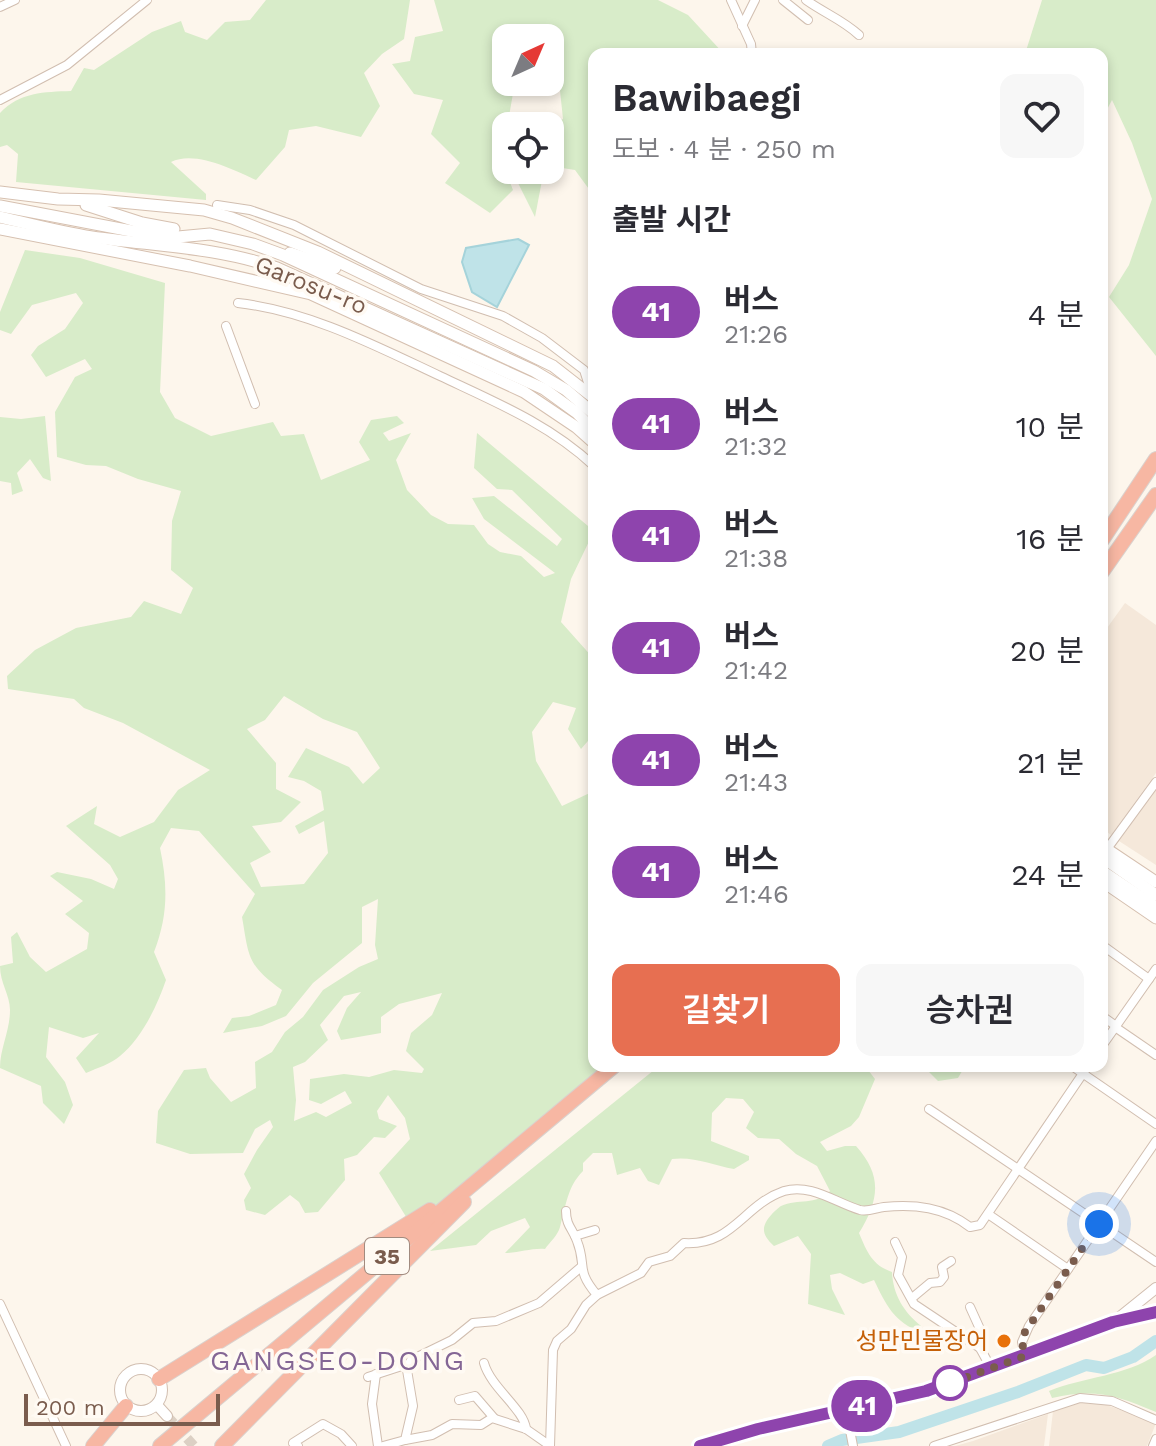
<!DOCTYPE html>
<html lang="ko">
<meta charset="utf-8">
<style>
:root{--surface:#fff;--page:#f7f7f7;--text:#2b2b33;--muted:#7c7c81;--accent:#e76f51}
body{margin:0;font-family:"Work Sans","Noto Sans KR",sans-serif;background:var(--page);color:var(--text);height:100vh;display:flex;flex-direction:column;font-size:30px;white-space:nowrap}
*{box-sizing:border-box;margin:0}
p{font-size:26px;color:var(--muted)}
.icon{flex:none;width:44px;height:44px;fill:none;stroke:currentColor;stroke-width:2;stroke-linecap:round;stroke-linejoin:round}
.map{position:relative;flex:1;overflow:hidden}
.sheet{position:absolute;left:588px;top:48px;width:520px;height:1024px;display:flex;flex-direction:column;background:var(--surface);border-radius:16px;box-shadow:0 4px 12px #0003}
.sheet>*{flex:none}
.badge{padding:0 16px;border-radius:26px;font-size:28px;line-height:52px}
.needle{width:52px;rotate:44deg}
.tools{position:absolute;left:492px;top:24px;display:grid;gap:16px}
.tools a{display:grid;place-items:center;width:72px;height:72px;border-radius:16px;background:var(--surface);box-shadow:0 4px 12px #0003;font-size:40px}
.scale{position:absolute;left:24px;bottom:20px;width:196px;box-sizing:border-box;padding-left:8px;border:4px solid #7a5c4d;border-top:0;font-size:22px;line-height:28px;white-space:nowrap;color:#7a5c4d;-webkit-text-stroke:6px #fffaf3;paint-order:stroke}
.you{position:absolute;width:40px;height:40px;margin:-20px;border:6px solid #fff;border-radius:50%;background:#1a73e8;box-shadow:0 0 0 12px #1a73e833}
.map>.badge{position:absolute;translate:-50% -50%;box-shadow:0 0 0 4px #fff}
h2{padding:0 24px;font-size:30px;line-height:72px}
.round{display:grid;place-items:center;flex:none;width:84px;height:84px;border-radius:16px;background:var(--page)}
.headline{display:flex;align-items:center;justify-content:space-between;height:136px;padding:0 24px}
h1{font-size:38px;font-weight:600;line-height:60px}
.cta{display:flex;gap:16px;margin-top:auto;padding:16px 24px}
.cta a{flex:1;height:92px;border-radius:16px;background:var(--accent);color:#fff;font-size:32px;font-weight:600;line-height:92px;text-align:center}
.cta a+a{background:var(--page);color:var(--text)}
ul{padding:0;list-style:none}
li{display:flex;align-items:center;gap:24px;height:112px;padding:0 24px}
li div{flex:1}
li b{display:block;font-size:30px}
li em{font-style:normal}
li .badge{min-width:88px;font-weight:700;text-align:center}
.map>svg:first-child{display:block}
</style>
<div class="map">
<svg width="1156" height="1446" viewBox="0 0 1156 1446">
<rect width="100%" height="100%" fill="#fdf6ec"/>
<!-- residential -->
<g fill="#f5e8da">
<polygon points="1125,603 1156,625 1156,773 1111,835 1102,828 1102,635"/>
<polygon points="1156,790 1156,865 1119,841"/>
<polygon points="1080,1403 1104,1404 1156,1423 1147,1446 1049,1446 1053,1411"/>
<polygon points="1048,1414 1044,1446 955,1446 973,1441"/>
</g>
<!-- green -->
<g fill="#d8ecc9" fill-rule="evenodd">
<path d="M 266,0 L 410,0 L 404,39 L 382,54 L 364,73 L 380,106 L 361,137 L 316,126 L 289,130 L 285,147 L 256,180 C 234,170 195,150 171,162 L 206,194 L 206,200 L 16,182 L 18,154 L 7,145 L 0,147 L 0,113 C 20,92 44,92 71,91 L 84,68 L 94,70 L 152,32 L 181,21 L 185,32 L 207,40 L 225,22 L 250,20 Z"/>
<polygon points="434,0 658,0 688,15 724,54 594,54 594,196 575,170 550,166 550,126 545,126 563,119 559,81 550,77 550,38 506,38 506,82 515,82 508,122 496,147 513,190 490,213 445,183 460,163 431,134 443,100 414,94 392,64 410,61 415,37 443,31"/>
<polygon points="1042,0 1156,0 1156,356 1109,297 1129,265 1152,199 1132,143 1112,100 1102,119 1102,54 1025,54"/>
<polygon points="521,170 544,170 535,217 518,183"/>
<path d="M 25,250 L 80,258 L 165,283 L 160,392 L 175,418 L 211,436 L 273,422 L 281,436 L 304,434 L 321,480 L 370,460 L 359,442 L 371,420 L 397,416 L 404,423 L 383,433 L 389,441 L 411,433 L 396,460 L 407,490 L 431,515 L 448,524 L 474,525 L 488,544 L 500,552 L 521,556 L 544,577 L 555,573 L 484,519 L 472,498 L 494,496 L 557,546 L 562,539 L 512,490 L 497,489 L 474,468 L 477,433 L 594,531 L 571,579 L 561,622 L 594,659 L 590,673 L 594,690 L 594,734 L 581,749 L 568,729 L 576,708 L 553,702 L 532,732 L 536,761 L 562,806 L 594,791 L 594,1066 L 607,1066 L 413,1228 L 379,1173 L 410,1139 L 405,1118 L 388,1095 L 377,1111 L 379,1119 L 397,1126 L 385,1138 L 374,1137 L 357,1155 L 344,1159 L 345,1180 L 318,1212 L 305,1213 L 299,1202 L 290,1195 L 265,1215 L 246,1210 L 244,1200 L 251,1188 L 244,1174 L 257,1150 L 273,1127 L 270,1120 L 255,1129 L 243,1153 L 190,1154 L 156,1143 L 158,1111 L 184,1070 L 206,1068 L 210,1078 L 231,1102 L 256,1088 L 255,1062 L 272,1052 L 285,1032 L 303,1017 L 323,990 L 359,967 L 378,959 L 375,945 L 378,899 L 362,907 L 362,943 L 313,983 L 286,1016 L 262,1026 L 223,1033 L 232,1018 L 249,1016 L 276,1005 L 282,990 C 247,965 249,957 242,917 L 255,894 L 199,831 L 171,828 L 160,848 C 168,886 168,916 154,952 L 166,980 C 157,1006 142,1038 120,1056 C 111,1064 97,1068 86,1073 L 76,1058 L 99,1033 L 83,1038 L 49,1027 L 46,1057 L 65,1082 L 73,1105 L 64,1124 L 43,1103 L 41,1086 L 0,1068 C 0,1048 10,1031 10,1010 C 10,995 0,983 0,966 L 13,963 L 11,937 L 17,932 L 30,957 L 46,972 L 87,949 L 89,933 L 65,914 L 83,901 L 50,876 L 57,872 L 91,879 L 114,889 L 118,879 L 110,865 L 66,826 L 97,806 L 94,824 L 120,837 L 154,822 L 178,790 L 210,770 L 123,723 L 84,708 L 74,699 L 8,689 L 7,676 L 35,650 L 76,628 L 131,617 L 144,601 L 181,614 L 193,588 L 171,570 L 172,521 L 181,491 L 138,479 L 106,466 L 86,465 L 57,457 L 55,412 L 75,377 L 92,369 L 85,359 L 46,377 L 31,355 L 38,346 L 65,329 L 83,303 L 76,293 L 32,305 L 11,334 L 0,330 L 0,312 ZM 284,696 L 323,719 L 357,732 L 380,768 L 363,784 L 349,767 L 306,748 L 288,777 L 304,781 L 321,791 L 324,810 L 295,826 L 299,834 L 324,821 L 328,853 L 304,884 L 261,887 L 250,863 L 271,852 L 252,826 L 281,822 L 301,802 L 276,789 L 276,763 L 247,729 L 265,720 ZM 361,992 L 347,1008 L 337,1031 L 341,1040 L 381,1033 L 381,1017 L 399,1004 L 442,993 L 432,1015 L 411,1033 L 406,1051 L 424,1069 L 422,1073 L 394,1070 L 369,1077 L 344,1074 L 310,1079 L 309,1100 L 321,1104 L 345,1091 L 352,1103 L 326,1117 L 316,1112 L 294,1121 L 296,1100 L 293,1067 L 305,1062 L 328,1040 L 320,1025 L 344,996 Z"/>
<polygon points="45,416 51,481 43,478 30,459 17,473 23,491 12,495 11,483 0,481 0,417 21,419"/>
<path d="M 659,1066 L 865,1066 L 875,1079 L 859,1117 L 851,1126 L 820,1142 L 827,1151 L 845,1146 L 856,1146 C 883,1176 879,1200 859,1233 C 867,1252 872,1265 892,1272 C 893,1295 904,1312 921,1326 L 921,1332 C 894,1322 886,1305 874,1280 L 863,1284 L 840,1273 L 830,1275 L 832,1289 L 845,1315 L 808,1304 L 811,1254 L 798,1236 L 774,1246 C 762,1235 760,1227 772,1214 C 774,1212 779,1207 781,1206 C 798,1198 816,1206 830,1191 L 817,1166 L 796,1154 L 779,1139 L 758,1138 L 746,1128 L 754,1112 L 743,1099 L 726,1098 L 712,1113 L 711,1141 L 749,1156 L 749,1160 L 734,1169 C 713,1165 693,1156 672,1159 L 659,1185 L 648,1181 L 640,1168 L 617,1175 L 612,1153 L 593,1153 L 583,1163 L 583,1171 C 567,1187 566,1206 560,1227 C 558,1235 550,1242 545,1249 C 531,1248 519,1253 505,1253 L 530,1227 L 525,1218 L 491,1231 L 476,1245 L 430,1251 Z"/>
<polygon points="923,1066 965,1066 958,1078 938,1081"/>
<path d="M 1156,1355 L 1156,1412 C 1116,1395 1095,1388 1052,1398 L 1049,1391 C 1083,1377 1126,1376 1156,1355 Z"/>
</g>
<!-- water -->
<polygon fill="#bfe3e8" stroke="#a5d3da" stroke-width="2" points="518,239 529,245 497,307 472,292 462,262 466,248"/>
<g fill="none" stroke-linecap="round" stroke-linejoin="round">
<!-- river -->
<polyline stroke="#bfe3e8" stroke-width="12" points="828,1446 842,1440 899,1432 1018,1392 1086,1365 1104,1368 1133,1357 1156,1341"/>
<!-- tertiary-tunnel -->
<polyline stroke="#dcd0c4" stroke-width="10" stroke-dasharray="10 5" stroke-linecap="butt" points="167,1416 194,1446"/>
<!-- minor casing -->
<g stroke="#d1beb0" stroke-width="10">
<g id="minor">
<polyline points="731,0 751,44 752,54"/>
<polyline points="783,0 808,20"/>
<path d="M 806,0 C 824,13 843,20 859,35"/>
<polyline points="0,7 15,0"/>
<polyline points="742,26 755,0"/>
<polyline points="0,100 67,65 147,0"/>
<polyline points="217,205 250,210 294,225 421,289 503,316 542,338 584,370 592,395"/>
<path d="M 238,303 C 309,311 376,346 440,376 C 495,402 549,424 594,466"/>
<polyline points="226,326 255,404"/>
<polyline points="1107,849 1156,782"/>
<polyline points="1102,945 1149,979"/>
<polyline points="1102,1016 1116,1026"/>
<polyline points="1115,1027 1156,1055"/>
<polyline points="1102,1046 1156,969"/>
<polyline points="1072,1066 1156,1124"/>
<polyline points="929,1109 1156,1262"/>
<path d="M 566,1211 C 566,1226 573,1229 577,1241 C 587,1266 575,1269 597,1295"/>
<polyline points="988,1214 1068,1269"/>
<polyline points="575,1236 595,1230"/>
<polyline points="895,1242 902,1257 898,1275 914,1304 980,1348 991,1368"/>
<polyline points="912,1298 930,1283 940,1282 944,1277 942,1267 951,1261"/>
<polyline points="0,1304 66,1446"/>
<polyline points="970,1307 980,1329 980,1348"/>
<polyline points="1025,1356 1022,1342 1029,1326 1156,1141"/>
<path d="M 484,1363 C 491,1388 524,1409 526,1429"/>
<polyline points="376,1374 372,1404 378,1446"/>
<polyline points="368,1377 408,1364"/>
<polyline points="459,1400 475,1396 494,1418"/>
<polyline points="846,1409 853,1446"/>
<polyline points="405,1440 432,1435 452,1424 481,1425 492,1418 526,1429 549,1445"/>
<polyline points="298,1446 293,1443 323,1424 341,1434 352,1446"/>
<polyline points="383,1446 405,1440 413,1406 407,1370 411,1360 452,1340 473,1323 496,1321 539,1303 581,1267"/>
<path d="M 550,1446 L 553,1350 L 557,1341 L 571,1329 L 586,1305 L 597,1295 L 641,1273 L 649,1262 L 670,1256 L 684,1243 C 733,1246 743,1205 784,1191 C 811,1183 836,1203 860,1210 C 868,1212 876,1208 884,1207 C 915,1204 944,1207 970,1227 L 980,1225 L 1088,1066"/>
<polyline points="934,1446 1080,1398 1112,1401 1156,1420"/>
<polyline points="1153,1446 1156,1439"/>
</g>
</g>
<!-- tertiary casing -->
<g stroke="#d1beb0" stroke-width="12">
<g id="tertiary">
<polyline points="1120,1317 1156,1288"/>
<circle cx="141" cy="1390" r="21"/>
<polyline points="157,1405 167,1416"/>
<polyline points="700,1446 758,1429 926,1391 1113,1322 1156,1312"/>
</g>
</g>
<!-- secondary casing -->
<g stroke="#d6c0b0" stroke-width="13">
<g id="secondary">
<polyline points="0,192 58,199 99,200 204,210 232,218 318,252 553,366 594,398"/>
<polyline points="86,205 142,223 174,229"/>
<polyline points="0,206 142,233 178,237 210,234 253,244 283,255 534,371 566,390 594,414"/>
<path d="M 0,217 C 30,224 61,232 92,237 C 154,246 217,247 277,268 L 544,389 L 577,413 L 594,431"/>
<polyline points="0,229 190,266 311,294 524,392 576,427 594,443"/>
<polyline points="290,253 335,268"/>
<polyline points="1102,846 1156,882"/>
<polyline points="1102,857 1156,895"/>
<polyline points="1102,871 1156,907"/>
<polyline points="1102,881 1156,918"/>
</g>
</g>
<!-- motorway casing -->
<g stroke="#dad1cd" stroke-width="16">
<g id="motorway">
<polyline points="1102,540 1156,459"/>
<polyline points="1102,572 1156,495"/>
<polyline points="159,1379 430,1210"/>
<polyline points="93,1446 126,1406"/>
<polyline points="160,1446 614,1066"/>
<polyline points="222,1446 464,1202"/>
</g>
</g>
<!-- minor -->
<use href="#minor" stroke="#fff" stroke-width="8"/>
<!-- tertiary -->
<use href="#tertiary" stroke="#fff" stroke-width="10"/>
<!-- secondary -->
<use href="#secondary" stroke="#fff" stroke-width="11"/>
<!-- motorway -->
<use href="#motorway" stroke="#f7b7a3" stroke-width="14"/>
</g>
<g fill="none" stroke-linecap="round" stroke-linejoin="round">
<!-- line casing -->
<g stroke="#fff" stroke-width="18">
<polyline id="line" points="700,1446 758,1429 926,1391 1113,1322 1156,1312"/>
</g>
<!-- line -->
<use href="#line" stroke="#8e44ad" stroke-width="12"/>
<!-- walk -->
<polyline stroke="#7a5c4d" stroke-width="8" stroke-dasharray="0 14.4" points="950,1383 945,1385 1025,1356 1022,1342 1023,1335 1099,1224"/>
</g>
<!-- markers -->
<circle fill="#e8710a" stroke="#fffaf3" stroke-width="3" cx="1004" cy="1341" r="8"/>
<circle fill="#fff" stroke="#8e44ad" stroke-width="4" cx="950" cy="1383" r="16"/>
<g text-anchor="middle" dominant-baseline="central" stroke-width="7" stroke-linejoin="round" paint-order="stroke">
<!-- shield labels -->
<rect fill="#fffaf3" stroke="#a28b7f" stroke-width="2" x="365" y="1238" width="44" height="36" rx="6"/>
<g font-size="22" font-weight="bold" fill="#7a5c4d">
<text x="387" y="1256">35</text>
</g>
<!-- street labels -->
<g font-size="24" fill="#7a5c4d" stroke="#fffaf3">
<text transform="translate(311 285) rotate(22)">Garosu-ro</text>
</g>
<!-- food labels -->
<g font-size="24" fill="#c56008" stroke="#fffaf3" text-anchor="end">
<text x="988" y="1341">성만민물장어</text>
</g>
<!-- quarter labels -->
<g font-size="28" letter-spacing="2" fill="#846695" stroke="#fffaf3">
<text x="338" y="1360">GANGSEO-DONG</text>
</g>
</g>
</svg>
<div class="tools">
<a><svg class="needle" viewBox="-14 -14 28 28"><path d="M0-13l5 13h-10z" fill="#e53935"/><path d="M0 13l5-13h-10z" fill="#7c7c81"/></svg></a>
<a><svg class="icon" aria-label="locate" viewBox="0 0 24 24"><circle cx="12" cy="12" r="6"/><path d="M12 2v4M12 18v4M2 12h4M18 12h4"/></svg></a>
</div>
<div class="scale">200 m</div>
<div class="you" style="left:1099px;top:1224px"></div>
<b class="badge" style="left:862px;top:1406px;background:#8e44ad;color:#fff">41</b>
<section class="sheet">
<div class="headline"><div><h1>Bawibaegi</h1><p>도보 · 4 분 · 250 m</p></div><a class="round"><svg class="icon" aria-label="heart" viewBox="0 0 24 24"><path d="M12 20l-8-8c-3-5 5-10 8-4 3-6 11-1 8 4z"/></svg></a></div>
<h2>출발 시간</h2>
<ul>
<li><span class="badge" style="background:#8e44ad;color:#fff">41</span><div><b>버스</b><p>21:26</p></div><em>4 분</em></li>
<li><span class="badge" style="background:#8e44ad;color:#fff">41</span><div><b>버스</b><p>21:32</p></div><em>10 분</em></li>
<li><span class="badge" style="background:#8e44ad;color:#fff">41</span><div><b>버스</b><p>21:38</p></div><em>16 분</em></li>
<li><span class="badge" style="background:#8e44ad;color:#fff">41</span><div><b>버스</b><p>21:42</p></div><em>20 분</em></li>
<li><span class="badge" style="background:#8e44ad;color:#fff">41</span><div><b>버스</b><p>21:43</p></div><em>21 분</em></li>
<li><span class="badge" style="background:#8e44ad;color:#fff">41</span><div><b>버스</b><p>21:46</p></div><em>24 분</em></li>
</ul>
<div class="cta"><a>길찾기</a><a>승차권</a></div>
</section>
</div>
